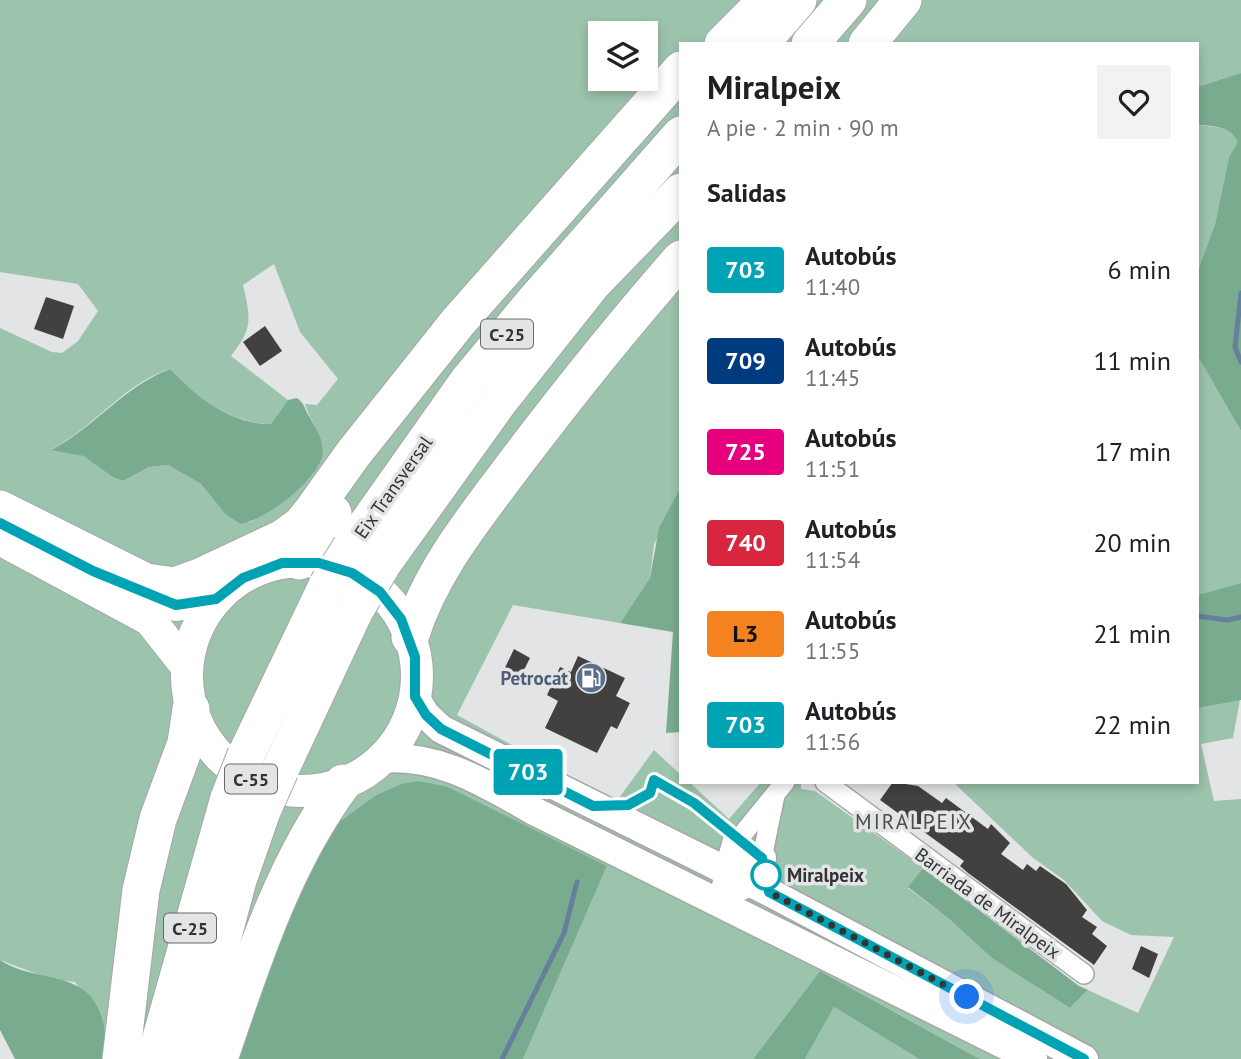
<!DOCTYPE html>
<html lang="es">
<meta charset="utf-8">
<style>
:root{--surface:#fff;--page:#f2f2f2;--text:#202124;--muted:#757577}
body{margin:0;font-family:"PT Sans",sans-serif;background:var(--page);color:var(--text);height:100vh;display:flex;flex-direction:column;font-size:26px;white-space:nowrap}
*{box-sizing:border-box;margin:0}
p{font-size:23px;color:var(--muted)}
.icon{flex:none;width:38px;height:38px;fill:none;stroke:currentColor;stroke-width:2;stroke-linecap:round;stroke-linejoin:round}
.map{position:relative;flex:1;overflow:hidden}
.panel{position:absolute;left:679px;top:42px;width:520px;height:742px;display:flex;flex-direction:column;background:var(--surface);border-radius:0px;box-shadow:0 4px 10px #0003}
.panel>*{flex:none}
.badge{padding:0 14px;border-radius:5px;font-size:24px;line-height:46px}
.tools{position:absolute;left:588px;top:21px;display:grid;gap:14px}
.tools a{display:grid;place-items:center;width:70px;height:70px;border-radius:0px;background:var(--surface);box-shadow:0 4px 10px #0003;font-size:35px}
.you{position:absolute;width:35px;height:35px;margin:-18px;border:5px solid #fff;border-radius:50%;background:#1a73e8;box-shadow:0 0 0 10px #1a73e833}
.map>.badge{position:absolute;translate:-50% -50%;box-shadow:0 0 0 4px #fff}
h2{padding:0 28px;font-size:26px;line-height:63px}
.round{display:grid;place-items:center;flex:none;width:74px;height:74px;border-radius:0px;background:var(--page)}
.overview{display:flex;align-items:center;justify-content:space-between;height:119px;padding:0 28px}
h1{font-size:33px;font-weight:800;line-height:52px}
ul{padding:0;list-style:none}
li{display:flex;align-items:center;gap:21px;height:91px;padding:0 28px}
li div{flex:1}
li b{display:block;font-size:26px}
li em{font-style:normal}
li .badge{min-width:77px;font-weight:700;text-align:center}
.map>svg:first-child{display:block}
</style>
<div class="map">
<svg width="1241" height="1059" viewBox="0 0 1241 1059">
<rect width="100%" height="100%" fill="#e3e4e5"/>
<!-- green -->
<g fill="#9cc3ab" fill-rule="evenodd">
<path d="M 0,0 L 1241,0 L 1241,73 L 1197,87 L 1197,44 L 681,44 L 681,487 L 654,545 L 650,578 L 620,623 L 513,605 L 457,715 L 616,802 L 654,750 L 681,775 L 681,782 L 689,782 L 729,819 L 761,782 L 801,782 L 801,789 L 815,791 L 923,868 L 908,888 L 949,919 L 993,959 L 1070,1008 L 1088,990 L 1138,1013 L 1174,937 L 1131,935 L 1102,921 L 1064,880 L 1032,857 L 953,782 L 1197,782 L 1197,708 L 1240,699 L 1233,738 L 1201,744 L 1214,801 L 1241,799 L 1241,1059 L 980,1059 L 820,971 L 753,1059 L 523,1059 L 607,866 L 448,788 L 419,781 L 294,915 L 254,999 L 235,1059 L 103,1059 C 111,1023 94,1009 75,982 L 50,979 L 0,960 L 0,328 L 52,352 L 62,353 L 78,341 L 98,311 L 78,284 L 0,272 ZM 600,33 L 646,33 L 646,79 L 600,79 ZM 274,264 L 300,332 L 338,379 L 317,405 L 305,404 C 309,419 323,435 323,450 C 323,479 273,510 250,522 L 225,514 L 201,484 L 168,465 L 149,467 L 123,481 L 114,478 L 83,456 L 52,449 C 94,427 124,384 169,369 C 197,397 230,423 271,424 L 288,400 L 231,356 C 253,328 251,319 243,285 Z"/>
<path d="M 1197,125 C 1213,127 1231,126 1239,142 L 1229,157 L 1215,224 L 1197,273 Z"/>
<polygon points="1197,355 1241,431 1241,583 1197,595"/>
<polygon points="834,1007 919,1059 805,1059"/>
</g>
<!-- forest -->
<g fill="#79ac8e">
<path d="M 1241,73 L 1241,431 L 1197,355 L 1197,273 L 1215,224 L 1229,157 L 1238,142 C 1231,126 1213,126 1197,125 L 1197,87 Z"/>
<path d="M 170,369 C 197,397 230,424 271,424 L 288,400 L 297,398 C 305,404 304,408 309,416 C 315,427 323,437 323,451 C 323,478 265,520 241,524 L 225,514 L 201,484 L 168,465 L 149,467 L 123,481 L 114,478 L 83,456 L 51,450 C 94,428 124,386 170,369 Z"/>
<polygon points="681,487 681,732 666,733 673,632 620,623 650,578 659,528"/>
<polygon points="1241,583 1241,700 1197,708 1197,595"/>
<polygon points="419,781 448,787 607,866 523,1059 235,1059 254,999 331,828 375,796 401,784"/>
<polygon points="923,868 1079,986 1088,990 1070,1008 993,959 949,919 908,887"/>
<path d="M 0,960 C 36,984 85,968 101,1015 C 106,1029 106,1045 103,1059 L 15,1059 L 0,1030 Z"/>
<polygon points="820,971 967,1052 980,1059 919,1059 834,1007 805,1059 753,1059"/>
</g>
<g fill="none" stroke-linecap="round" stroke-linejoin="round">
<!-- stream -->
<g stroke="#667f9b" stroke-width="5">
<polyline points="1241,293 1235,347 1241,362"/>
<polyline points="1197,616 1227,620 1241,617"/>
<polyline points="502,1059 564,933 577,882"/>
</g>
</g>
<!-- building -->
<g fill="#424140">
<polygon points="46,297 74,306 63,339 34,329"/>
<polygon points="265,326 282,351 260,366 243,342"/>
<polygon points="514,649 530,658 516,686 500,678"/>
<polygon points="578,656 625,678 616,696 630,703 617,729 611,726 597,753 545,728 558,701 547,695 560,667 571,672"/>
<polygon points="893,782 918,786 942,803 946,798 988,829 991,824 1010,843 1001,854 1023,870 1027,864 1036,871 1040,866 1066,884 1087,910 1082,917 1097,927 1092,934 1107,946 1094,965 968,873 960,866 964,861 880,800"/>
<polygon points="1141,946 1158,954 1149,978 1132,969"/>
</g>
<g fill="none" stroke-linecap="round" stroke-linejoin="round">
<!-- street casing -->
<g stroke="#a6a6a8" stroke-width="22">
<g id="street">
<polyline points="825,782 1084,974"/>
<polyline points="737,841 785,782"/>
<polyline points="769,892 762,858 775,795"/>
</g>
</g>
<!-- secondary casing -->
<g stroke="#a6a6a8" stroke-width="31">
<g id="secondary">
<polyline points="415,697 426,715 441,729 769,892 1084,1059"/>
<path d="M 381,759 C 438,753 486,784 534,811 L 1033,1059"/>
<polyline points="737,841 730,865 741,886"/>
<polyline points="726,886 762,858"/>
</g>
</g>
<!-- primary casing -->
<g stroke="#a6a6a8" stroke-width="34">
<g id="primary">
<polyline points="0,539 150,620 187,667"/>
<circle cx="302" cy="676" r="115"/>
<polyline points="134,589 176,605 216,599"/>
</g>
</g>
<!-- highway casing -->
<g stroke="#a6a6a8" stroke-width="39">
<g id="highway">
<polyline points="723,44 767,0"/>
<polyline points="760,44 798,0"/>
<polyline points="810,44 848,0"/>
<polyline points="867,44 903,0"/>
<polyline points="0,509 146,582 175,586 200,577 283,538 301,525 313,510 353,454 458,322 681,70"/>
<polyline points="351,547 469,380 534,302 681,135"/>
<polyline points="299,561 333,513"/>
<polyline points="383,563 500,400 592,284 681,192"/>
<path d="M 410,637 C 430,572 473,520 514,465 C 567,395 623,325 681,259"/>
<polyline points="246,755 327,586"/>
<polyline points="280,770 355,610"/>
<polyline points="121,1059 141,890 158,819 186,743 191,709"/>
<polyline points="155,1059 229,798"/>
<polyline points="190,1059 238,880 262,811"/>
<path d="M 219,1059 C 251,965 283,863 343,783"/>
</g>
</g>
<!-- street -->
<use href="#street" stroke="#fff" stroke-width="19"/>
<!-- secondary -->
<use href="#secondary" stroke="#fff" stroke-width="28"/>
<!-- primary -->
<use href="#primary" stroke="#fff" stroke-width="32"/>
<!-- highway -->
<use href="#highway" stroke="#fff" stroke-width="37"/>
<!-- highway-bridge casing -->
<g stroke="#a6a6a8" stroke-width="39" stroke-linecap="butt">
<g id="highway-bridge">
<polyline points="327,586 351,547"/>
<polyline points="355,610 383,563"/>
<polyline points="229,798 246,755"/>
<polyline points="262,811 280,770"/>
</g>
</g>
<!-- highway-bridge -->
<use href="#highway-bridge" stroke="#fff" stroke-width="37"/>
</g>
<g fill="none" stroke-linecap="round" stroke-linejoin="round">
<!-- line casing -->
<g stroke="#fff" stroke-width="16">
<polyline id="line" points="0,523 93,571 176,605 216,599 243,578 282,563 319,563 352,573 380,592 401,619 415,657 415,697 426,715 441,729 593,806 628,805 650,793 654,780 694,803 762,858 769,892 1084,1059"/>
</g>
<!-- line -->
<use href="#line" stroke="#00a3b4" stroke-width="10"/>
<!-- walk -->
<polyline stroke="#333" stroke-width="7" stroke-dasharray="0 12.6" points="766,875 769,892 967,997"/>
</g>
<!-- icons -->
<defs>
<g id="fuel-disc" transform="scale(1.575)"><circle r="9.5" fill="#5c6f8a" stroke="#e3e4e5"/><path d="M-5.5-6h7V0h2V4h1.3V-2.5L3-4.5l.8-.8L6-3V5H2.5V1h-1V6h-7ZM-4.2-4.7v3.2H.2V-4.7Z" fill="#fff"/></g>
</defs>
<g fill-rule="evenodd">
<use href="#fuel-disc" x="591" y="678"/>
</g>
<!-- markers -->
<circle fill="#fff" stroke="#00a3b4" stroke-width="3.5" cx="766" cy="875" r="14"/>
<g text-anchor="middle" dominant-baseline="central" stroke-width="7" stroke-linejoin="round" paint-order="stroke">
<!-- shield labels -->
<g fill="#e3e4e5" stroke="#686868" stroke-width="2">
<rect x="481" y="319.5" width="52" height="29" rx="5"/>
<rect x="225" y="764.5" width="52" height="29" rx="5"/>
<rect x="164" y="913.5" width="52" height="29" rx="5"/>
</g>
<g font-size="18" font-weight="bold" fill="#333">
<text x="507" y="334">C-25</text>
<text x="251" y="779">C-55</text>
<text x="190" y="928">C-25</text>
</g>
<!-- street labels -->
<g font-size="19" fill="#333" stroke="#e3e4e5">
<text transform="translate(393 487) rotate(-55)">Eix Transversal</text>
<text transform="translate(988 903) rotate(36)">Barriada de Miralpeix</text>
</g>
<!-- service labels -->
<g font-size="19" font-weight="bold" fill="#4e5e75" stroke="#e3e4e5" text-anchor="end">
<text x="568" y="678">Petrocat</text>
</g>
<!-- stop labels -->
<g font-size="19" font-weight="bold" fill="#333" stroke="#e3e4e5" text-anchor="start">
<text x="787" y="875">Miralpeix</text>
</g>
<!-- neighbourhood labels -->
<g font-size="21" letter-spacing="2" fill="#4c4d4e" stroke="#e3e4e5">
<text x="914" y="821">MIRALPEIX</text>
</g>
</g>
</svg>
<div class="tools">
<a><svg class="icon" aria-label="layers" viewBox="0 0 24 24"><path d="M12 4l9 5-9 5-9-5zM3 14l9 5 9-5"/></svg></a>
</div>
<div class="you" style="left:967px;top:997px"></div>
<b class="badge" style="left:528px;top:772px;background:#00a3b4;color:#fff">703</b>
<section class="panel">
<div class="overview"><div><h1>Miralpeix</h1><p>A pie · 2 min · 90 m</p></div><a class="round"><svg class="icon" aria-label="heart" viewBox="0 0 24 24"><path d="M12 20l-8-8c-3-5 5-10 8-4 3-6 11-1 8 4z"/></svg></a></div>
<h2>Salidas</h2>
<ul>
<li><span class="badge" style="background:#00a3b4;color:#fff">703</span><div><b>Autobús</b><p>11:40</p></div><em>6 min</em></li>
<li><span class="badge" style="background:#003b80;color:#fff">709</span><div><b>Autobús</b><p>11:45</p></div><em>11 min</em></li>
<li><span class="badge" style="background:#e6007e;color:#fff">725</span><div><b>Autobús</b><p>11:51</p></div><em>17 min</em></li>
<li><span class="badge" style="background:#d7263d;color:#fff">740</span><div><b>Autobús</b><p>11:54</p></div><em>20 min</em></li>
<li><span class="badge" style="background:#f58220;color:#111">L3</span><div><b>Autobús</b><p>11:55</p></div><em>21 min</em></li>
<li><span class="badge" style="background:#00a3b4;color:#fff">703</span><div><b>Autobús</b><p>11:56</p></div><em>22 min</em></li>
</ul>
</section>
</div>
